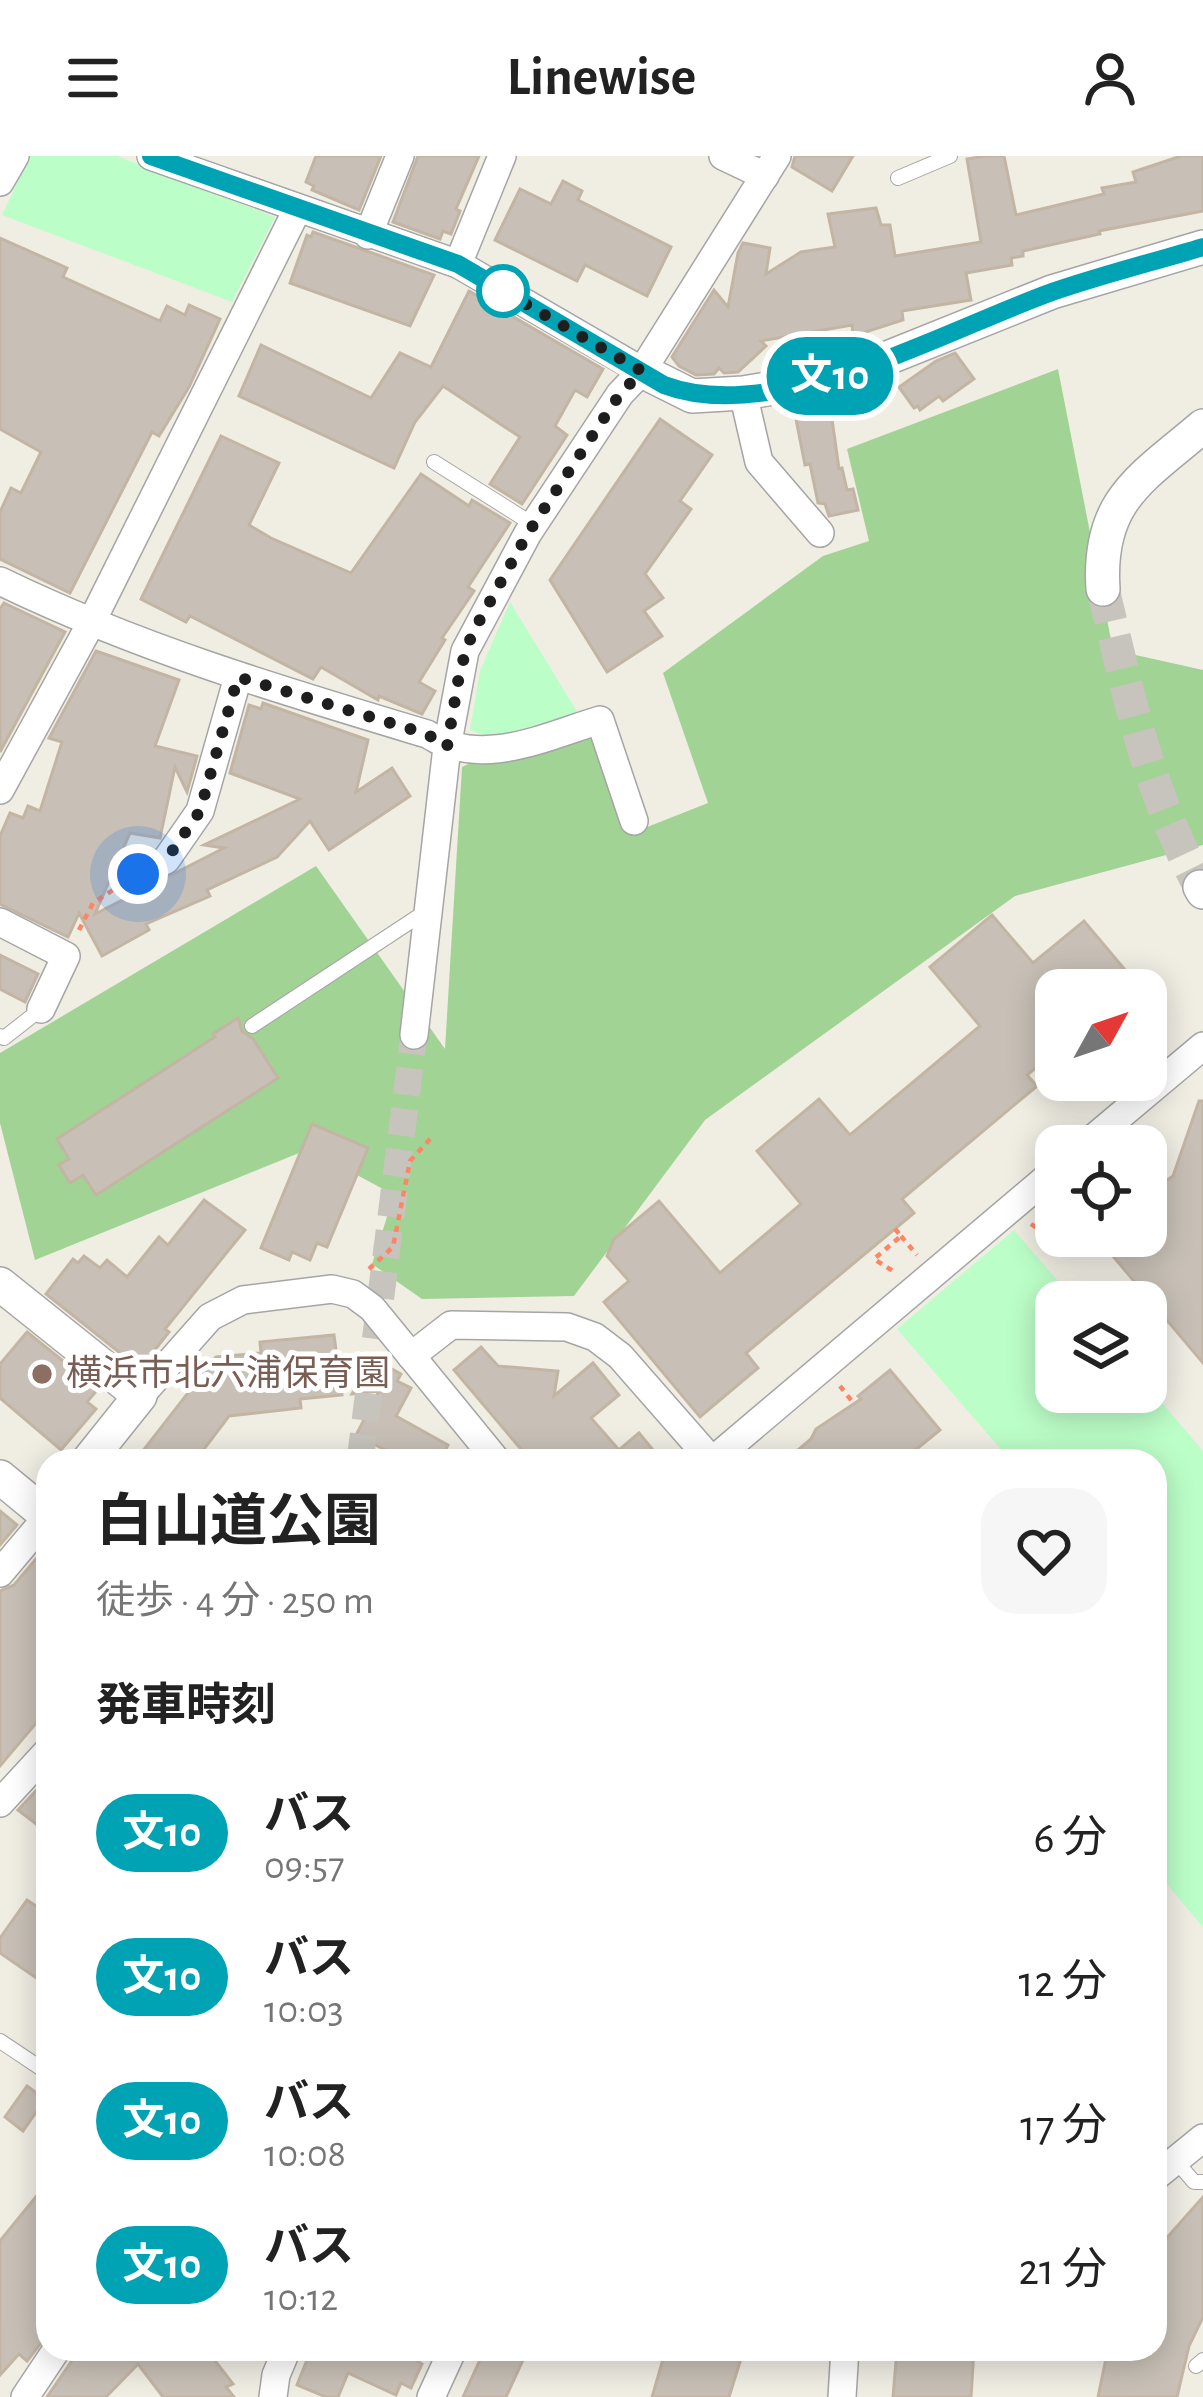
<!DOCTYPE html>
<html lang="ja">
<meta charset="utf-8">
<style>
:root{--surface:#fff;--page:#f6f6f6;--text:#222;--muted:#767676}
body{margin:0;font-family:"Alegreya Sans","Noto Sans JP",sans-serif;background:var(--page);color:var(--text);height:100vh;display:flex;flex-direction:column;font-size:45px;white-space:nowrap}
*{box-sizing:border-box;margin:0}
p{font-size:39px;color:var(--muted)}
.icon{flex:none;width:66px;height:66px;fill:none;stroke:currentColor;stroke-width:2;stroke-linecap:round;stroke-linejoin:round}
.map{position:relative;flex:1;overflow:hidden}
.sheet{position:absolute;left:36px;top:1293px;width:1131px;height:912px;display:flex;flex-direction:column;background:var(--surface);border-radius:36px;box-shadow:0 6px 30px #0003}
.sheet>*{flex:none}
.badge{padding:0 24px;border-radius:39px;font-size:42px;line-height:78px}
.needle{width:78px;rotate:50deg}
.fabs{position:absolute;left:1035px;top:813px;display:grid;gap:24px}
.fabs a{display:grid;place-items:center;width:132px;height:132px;border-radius:24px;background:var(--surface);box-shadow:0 6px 30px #0003;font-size:60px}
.you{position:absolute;width:60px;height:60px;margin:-30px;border:9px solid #fff;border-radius:50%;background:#1a73e8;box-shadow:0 0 0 18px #1a73e833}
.map>.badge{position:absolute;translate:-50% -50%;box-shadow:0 0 0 6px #fff}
h2{padding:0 60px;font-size:45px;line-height:108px}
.round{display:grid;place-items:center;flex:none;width:126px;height:126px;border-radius:36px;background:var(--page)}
.headline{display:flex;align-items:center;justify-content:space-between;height:204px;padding:0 60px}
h1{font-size:57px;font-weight:700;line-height:90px}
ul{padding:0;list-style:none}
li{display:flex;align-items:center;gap:36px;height:144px;padding:0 60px}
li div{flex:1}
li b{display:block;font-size:45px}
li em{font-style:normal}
li .badge{min-width:132px;font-weight:700;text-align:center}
header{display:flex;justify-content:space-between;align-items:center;height:156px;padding:0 60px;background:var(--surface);font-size:54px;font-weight:700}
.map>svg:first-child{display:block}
</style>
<header><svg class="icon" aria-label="menu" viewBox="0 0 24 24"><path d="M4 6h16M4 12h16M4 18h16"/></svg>Linewise<svg class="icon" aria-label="person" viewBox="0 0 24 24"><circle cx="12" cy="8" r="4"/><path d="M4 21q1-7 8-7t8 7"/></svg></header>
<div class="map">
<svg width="1203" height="2241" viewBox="0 0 1203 2241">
<rect width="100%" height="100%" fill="#f0ede3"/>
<!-- forest -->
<polygon fill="#a1d394" points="1058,213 1113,494 1203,514 1203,689 1015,740 705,964 574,1140 422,1143 372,1108 394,1039 309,993 35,1104 0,967 0,897 316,710 445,893 462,611 496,595 600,564 632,677 708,647 663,517 823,400 869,385 847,293"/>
<!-- park -->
<g fill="#bcfec8">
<polygon points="30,0 117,0 275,61 232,146 2,59"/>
<polygon points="510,446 578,557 491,582 470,574 480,515"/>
<polygon points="1014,1074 1076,1146 1056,1146 1056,1236 1146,1236 1146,1228 1203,1295 1203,1771 1160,1720 1155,1690 1155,1305 1011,1305 897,1173"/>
</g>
<!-- building -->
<g fill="#c8c0b6" stroke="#c3b5a4" stroke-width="3">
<polygon points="316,0 381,0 359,54 312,34 314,30 306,26"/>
<polygon points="418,0 479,0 456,53 460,55 451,78 443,75 440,83 393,66"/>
<polygon points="795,0 853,0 832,35 792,11"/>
<polygon points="986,0 1004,0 1016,59 1104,38 1102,32 1136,26 1133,16 1181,0 1203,0 1203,55 1099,75 1100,78 1023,95 1023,100 1011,102 1012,109 966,117 971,144 902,155 903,164 853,180 852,169 761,185 766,190 738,216 724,217 719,212 714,218 696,219 679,210 672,201 714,134 728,151 738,97 743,87 770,92 766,118 801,96 835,91 828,58 876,52 881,69 890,69 895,100 981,86 967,3"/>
<polygon points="563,25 582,35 578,44 671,91 647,140 585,109 577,125 495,84 520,33 551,48"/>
<polygon points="313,76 434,119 410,170 290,127 307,79 311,81"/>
<polygon points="0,82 67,112 63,121 160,165 167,150 185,159 189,149 220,163 189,231 159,280 152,276 70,437 0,403 0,356 11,332 21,337 41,296 0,273"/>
<polygon points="469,135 603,213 587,241 575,234 555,270 567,279 522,348 490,328 520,281 443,230 415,266 394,312 239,240 261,189 371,242 400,197 431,211"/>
<polygon points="955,197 974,223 943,245 939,240 920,254 918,250 914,252 899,231 936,205"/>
<polygon points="829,242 839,313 842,312 847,334 853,333 858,354 829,360 825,348 818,347 810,308 805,309 794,253"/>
<polygon points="660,263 712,299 680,345 691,353 645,418 663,442 644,455 662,480 607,516 550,424"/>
<polygon points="221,280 279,307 249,369 271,382 351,417 421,318 469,350 472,344 477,347 510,367 468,431 474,435 442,482 445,484 419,526 435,535 422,558 379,540 378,544 321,511 313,523 190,460 186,466 141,443"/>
<polygon points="4,447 65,476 0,596 0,453"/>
<polygon points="96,495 179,524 155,590 197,600 187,636 175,611 160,682 130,677 95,758 224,692 204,689 300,643 230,617 249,549 261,553 263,547 368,584 356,636 392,612 410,640 329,694 310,665 277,701 207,734 210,740 146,768 149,774 102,800 79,757 68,781 0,748 0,680 10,657 23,662 28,650 40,655 62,586 49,582"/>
<polygon points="992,759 1033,807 1084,765 1142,834 1056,834 1056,895 1027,919 1037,930 902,1043 914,1057 746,1197 758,1212 700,1261 604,1146 629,1125 607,1100 614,1083 659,1045 720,1117 801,1048 757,995 819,943 850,979 980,870 930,811"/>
<polygon points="0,799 38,818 25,846 0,833"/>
<polygon points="238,862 242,875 253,883 278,922 96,1039 83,1019 70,1027 59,1009 69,1003 57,983 215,881 213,878"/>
<polygon points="1199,945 1203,945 1203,1207 1096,1080 1146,1080 1146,1051 1154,1044 1160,1029 1173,1020"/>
<polygon points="312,968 368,992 327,1091 317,1087 310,1104 292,1096 289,1104 261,1092"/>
<polygon points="204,1044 245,1074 165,1173 169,1176 140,1213 46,1138 73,1103 78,1107 84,1100 100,1112 107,1104 127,1121 159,1081 168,1089"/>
<polygon points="27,1176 98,1233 87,1246 96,1253 61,1294 0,1242 0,1208"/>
<polygon points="334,1179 342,1239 300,1243 301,1252 229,1260 195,1305 135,1305 216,1201 261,1197 260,1186"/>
<polygon points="481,1191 498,1210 558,1215 554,1240 593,1207 619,1239 591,1262 619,1294 639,1277 662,1305 531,1305 454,1214"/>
<polygon points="372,1202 401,1218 397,1225 411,1232 396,1260 448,1289 440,1305 389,1305 393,1298 356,1279 379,1235 352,1238"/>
<polygon points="890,1214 940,1274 902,1305 785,1305 811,1283 816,1273 861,1243 858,1240"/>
<polygon points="0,1355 17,1369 0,1389"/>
<polygon points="46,1391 48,1553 0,1610 0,1435 14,1429"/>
<polygon points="48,1622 48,1677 18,1654"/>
<polygon points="27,1744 48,1758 48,1830 0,1797 0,1782"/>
<polygon points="27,1930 45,1943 23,1975 5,1961"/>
<polygon points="48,2026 48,2178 27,2205 19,2198 0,2219 0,2085"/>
<polygon points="1203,2041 1203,2161 1189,2190 1177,2241 1098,2241 1108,2193 1155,2193 1155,2095"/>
<polygon points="80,2193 206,2193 233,2228 226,2231 234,2241 163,2241 138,2208 106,2241 47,2241"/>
<polygon points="305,2193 399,2193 422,2208 411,2232 401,2227 396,2239 348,2217 338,2241 326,2241 297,2229 309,2199"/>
<polygon points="485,2193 528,2193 506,2241 463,2241"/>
<polygon points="666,2193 744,2193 729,2241 652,2241"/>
<polygon points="897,2193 974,2193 971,2241 893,2241"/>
</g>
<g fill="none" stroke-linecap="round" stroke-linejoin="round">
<!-- minor-tunnel -->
<polyline stroke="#c6c4bc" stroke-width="27" stroke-dasharray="27 14" stroke-linecap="butt" points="360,1305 414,879"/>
<!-- tertiary-tunnel -->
<path stroke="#c6c4bc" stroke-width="33" stroke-dasharray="33 16" stroke-linecap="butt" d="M 1103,433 C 1129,541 1147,632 1200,731"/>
<!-- service casing -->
<g stroke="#a5a5a5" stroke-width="16">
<g id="service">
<polyline points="898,22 950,0"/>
<polyline points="434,306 534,369"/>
<polyline points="252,870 428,754"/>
<polyline points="0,880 4,882 41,853"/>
<polyline points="0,1885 48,1917"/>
<polyline points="1176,2005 1194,2026 1203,2026"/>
<polyline points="1196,2210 1203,2204"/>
</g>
</g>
<!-- minor casing -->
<g stroke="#a5a5a5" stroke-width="30">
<g id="minor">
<polyline points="151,0 458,108 642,215"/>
<polyline points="723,0 765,20"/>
<polyline points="0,26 15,0"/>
<polyline points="368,79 400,0"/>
<polyline points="458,108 502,0"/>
<polyline points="743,237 759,306 820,377"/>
<path d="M 0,425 C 138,492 280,534 427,578 C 481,613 544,581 600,564 L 634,665"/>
<polyline points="0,634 90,469 297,54"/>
<polyline points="138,718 166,704 200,655 238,521"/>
<polyline points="0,766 66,800 41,853"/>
<polyline points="414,879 447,591 465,495 528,377 620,238 642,215 777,0"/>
<polyline points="1084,990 1203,890"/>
<polyline points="411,1200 451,1169 567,1171 595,1181 620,1200 712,1305"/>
<polyline points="140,1240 210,1161 243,1144 332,1133 353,1138 372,1152 497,1305"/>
<polyline points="712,1305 1056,1014"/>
<polyline points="0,1417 48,1360"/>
<polyline points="0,1647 48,1595"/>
<polyline points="1155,2021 1203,1982"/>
<polyline points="25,2241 57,2193"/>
<polyline points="273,2241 276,2219 287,2193"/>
<polyline points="431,2241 453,2193"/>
<polyline points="842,2241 845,2193"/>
</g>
</g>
<!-- tertiary casing -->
<g stroke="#a5a5a5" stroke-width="36">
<g id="tertiary">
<polyline points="642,215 692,240 743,237 810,226 875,207 1052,136 1203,91"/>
<path d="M 1103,433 C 1097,344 1142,322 1203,270"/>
<polyline points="1200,731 1203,736"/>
<polyline points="0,1128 140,1240 88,1305"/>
<polyline points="0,1321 46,1359 48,1356"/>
</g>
</g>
<!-- path -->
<g stroke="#ff8365" stroke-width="4.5" stroke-dasharray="6 6" stroke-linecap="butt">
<polyline points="79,774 93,747 113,734"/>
<polyline points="1146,1015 1164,1025"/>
<polyline points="1146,1033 1158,1032"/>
<polyline points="1031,1068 1037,1072 1056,1061"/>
<polyline points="895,1073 901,1080 874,1103 896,1117"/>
<polyline points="901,1080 917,1099"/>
<polyline points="369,1113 393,1091 410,1005 432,981"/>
<polyline points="840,1230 854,1248"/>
</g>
<!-- service -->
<use href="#service" stroke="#fff" stroke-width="14"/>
<!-- minor -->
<use href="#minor" stroke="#fff" stroke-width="27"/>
<!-- tertiary -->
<use href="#tertiary" stroke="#fff" stroke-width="33"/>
</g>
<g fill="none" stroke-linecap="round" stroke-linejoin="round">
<!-- line casing -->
<g stroke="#fff" stroke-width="27">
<path id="line" d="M 151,0 L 458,108 L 664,229 C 775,271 946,174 1052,136 C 1101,119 1153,106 1203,91"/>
</g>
<!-- line -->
<use href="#line" stroke="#00a3b4" stroke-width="18"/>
<!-- walk -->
<polyline stroke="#1e1e1e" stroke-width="12" stroke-dasharray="0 21.6" points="138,718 166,704 200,655 238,521 427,578 447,591 460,514 472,478 528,377 620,238 642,215 503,135"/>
</g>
<!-- markers -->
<circle fill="#fff" stroke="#00a3b4" stroke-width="6" cx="503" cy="135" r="24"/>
<circle fill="#8d6e63" stroke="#fff" stroke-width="4.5" cx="42" cy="1218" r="12"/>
<g text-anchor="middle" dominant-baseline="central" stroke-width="10" stroke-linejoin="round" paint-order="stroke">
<!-- education labels -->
<g font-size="36" fill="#785e54" stroke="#fff" text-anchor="start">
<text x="66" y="1218">横浜市北六浦保育園</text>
</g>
</g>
</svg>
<div class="fabs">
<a><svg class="needle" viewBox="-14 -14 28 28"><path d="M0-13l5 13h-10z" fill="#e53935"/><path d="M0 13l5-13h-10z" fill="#767676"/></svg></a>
<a><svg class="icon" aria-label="locate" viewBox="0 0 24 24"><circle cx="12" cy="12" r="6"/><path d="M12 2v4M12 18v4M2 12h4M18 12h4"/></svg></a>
<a><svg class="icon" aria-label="layers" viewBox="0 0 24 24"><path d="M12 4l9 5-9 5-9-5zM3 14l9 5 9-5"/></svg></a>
</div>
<div class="you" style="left:138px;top:718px"></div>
<b class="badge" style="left:830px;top:220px;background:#00a3b4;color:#fff">文10</b>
<section class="sheet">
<div class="headline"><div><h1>白山道公園</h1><p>徒歩 · 4 分 · 250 m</p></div><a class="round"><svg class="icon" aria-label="heart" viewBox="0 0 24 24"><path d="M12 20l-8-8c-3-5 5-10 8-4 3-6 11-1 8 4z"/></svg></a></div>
<h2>発車時刻</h2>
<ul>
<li><span class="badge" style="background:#00a3b4;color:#fff">文10</span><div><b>バス</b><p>09:57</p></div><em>6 分</em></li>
<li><span class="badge" style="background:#00a3b4;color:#fff">文10</span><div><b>バス</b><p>10:03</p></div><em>12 分</em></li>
<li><span class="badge" style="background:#00a3b4;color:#fff">文10</span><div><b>バス</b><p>10:08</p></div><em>17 分</em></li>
<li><span class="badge" style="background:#00a3b4;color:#fff">文10</span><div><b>バス</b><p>10:12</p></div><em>21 分</em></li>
</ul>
</section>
</div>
